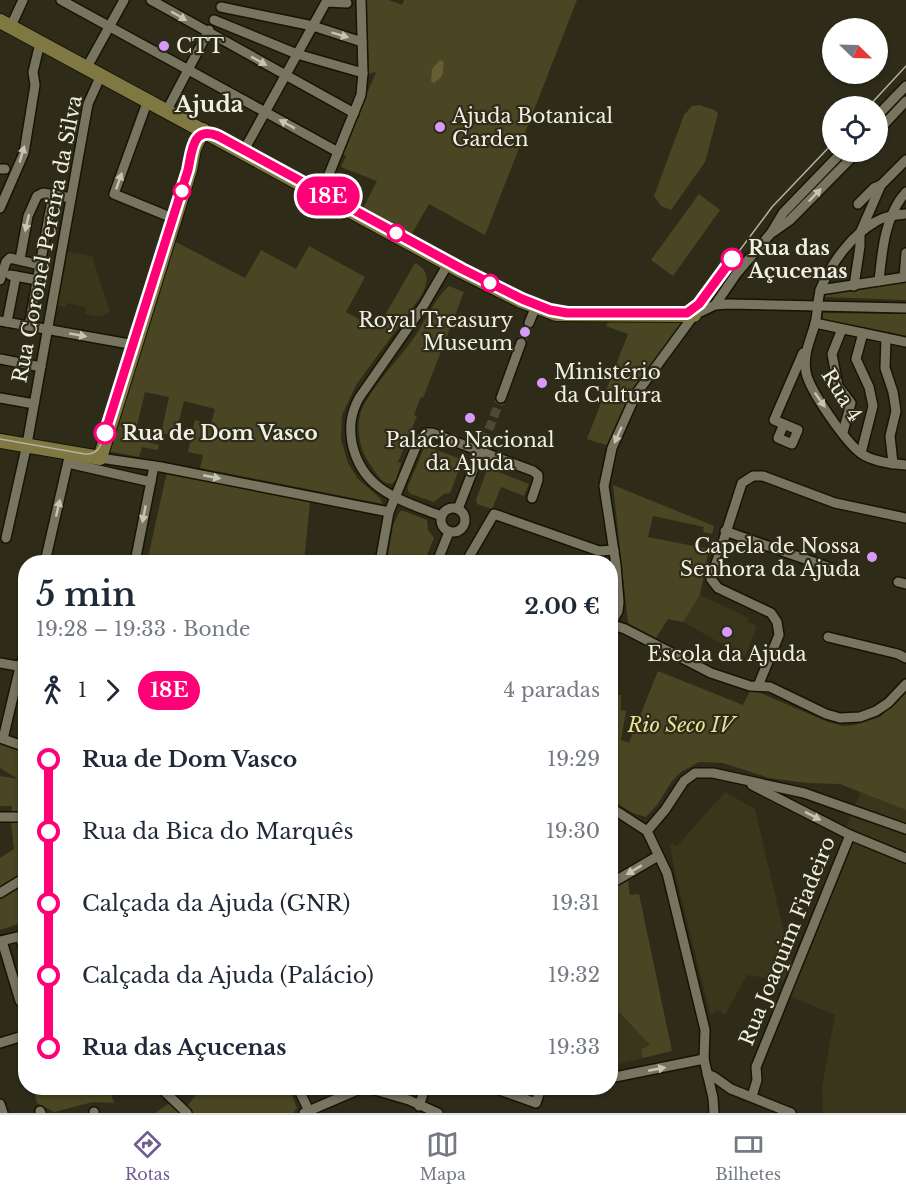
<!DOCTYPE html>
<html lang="pt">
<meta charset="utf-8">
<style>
:root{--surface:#fff;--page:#f2f2f3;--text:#1f2937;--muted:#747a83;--line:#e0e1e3;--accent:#715c8f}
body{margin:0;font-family:"Libre Baskerville",serif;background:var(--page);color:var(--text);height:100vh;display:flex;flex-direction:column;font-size:22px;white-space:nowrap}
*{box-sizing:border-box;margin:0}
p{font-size:20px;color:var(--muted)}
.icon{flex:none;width:33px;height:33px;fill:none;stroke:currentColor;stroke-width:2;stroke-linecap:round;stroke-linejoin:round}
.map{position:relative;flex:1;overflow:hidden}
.drawer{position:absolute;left:18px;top:555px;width:600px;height:540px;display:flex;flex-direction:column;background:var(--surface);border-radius:24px;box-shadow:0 2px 4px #0004}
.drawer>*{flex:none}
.badge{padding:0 12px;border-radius:20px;font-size:21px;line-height:39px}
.needle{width:39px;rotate:113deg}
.fabs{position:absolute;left:822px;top:18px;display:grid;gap:12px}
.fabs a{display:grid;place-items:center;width:66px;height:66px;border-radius:50%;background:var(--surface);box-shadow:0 2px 4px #0004;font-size:30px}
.map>.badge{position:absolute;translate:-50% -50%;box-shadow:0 0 0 3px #fff}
.legs{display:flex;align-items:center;gap:9px;height:66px;padding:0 18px;font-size:20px}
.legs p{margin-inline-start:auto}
.overview{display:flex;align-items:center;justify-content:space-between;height:102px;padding:0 18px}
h1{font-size:33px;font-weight:600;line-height:45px}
ul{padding:0 18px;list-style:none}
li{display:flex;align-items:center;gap:21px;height:72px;font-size:22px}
li i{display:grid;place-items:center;width:9px;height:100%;margin:0 8px;background:currentColor}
li i::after{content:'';width:15px;height:15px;margin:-8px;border:4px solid;border-radius:50%;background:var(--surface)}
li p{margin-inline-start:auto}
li:first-child i{background:linear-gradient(#0000 50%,currentColor 0)}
li:last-child i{background:linear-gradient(currentColor 50%,#0000 0)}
.tab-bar{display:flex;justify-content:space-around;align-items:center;height:84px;border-top:2px solid var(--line);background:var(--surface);font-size:16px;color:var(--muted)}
.tab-bar a{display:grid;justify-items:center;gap:3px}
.tab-bar .on{color:var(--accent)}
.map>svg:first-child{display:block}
</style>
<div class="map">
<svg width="906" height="1113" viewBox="0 0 906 1113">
<rect width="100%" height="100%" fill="#2e2c19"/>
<!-- built -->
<g fill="#39361c">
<polygon points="65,251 92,256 110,312 100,317 85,314 86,307 67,303 66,307 56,305"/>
<polygon points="700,595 749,618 748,622 757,626 745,657 683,622"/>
<polygon points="865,781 906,797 906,1113 823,1113 822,1088 835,1015 780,992"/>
<polygon points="725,792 755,809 791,963 783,981 747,975 725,1015 717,1010 713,1014 710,1013 675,872 670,845 671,843 677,846"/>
<polygon points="610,1004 651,1046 641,1049 643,1058 611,1066"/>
</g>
<!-- green -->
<g fill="#4a4522">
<polygon points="366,0 389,0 402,5 404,0 577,0 485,235 429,204 411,235 363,208 377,181 341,167 346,156 342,154 376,72 369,74"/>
<polygon points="699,105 715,110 718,114 705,162 671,210 661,206 654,196 684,115 692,106"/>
<polygon points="699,194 720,210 673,276 651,260"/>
<path d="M 174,241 L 245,278 L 261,250 L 296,269 L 309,246 L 365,277 L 346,312 L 377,329 L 415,263 C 431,271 428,283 421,296 L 356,385 L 342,415 L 341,439 L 348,463 L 358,479 L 380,498 L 383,504 L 200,468 L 203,455 L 188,452 L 195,420 L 211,424 L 215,409 L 184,401 L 175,436 L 161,433 L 169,397 L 145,392 L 134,439 L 159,445 L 158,450 L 142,447 L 139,457 L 108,451 Z"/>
<polygon points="906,279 906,300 821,297 823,292"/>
<path d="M 449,286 L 464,292 L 423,398 L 421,397 L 414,415 L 417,416 L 398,462 L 401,463 L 396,480 L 392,484 C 382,484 377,475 372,467 C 361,453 356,432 360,415 C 366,393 399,359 413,339 C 425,322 434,299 449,286 Z"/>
<polygon points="823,313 906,314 906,338 823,320"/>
<polygon points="609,319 683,320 634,388 611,442 606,445 587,439 628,334 606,326"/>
<polygon points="425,446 461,459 462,462 450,493 444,494 434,502 411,494 408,491 408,486"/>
<polygon points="491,469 529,484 524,496 501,487 492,509 477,504 476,500 486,472"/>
<polygon points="167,472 310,502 304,562 147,562"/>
<polygon points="613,485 714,526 712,534 703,532 704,527 653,516 648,537 709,549 700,595 683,622 668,619 656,638 628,623"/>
<polygon points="400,511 404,511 427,520 428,530 434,538 424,562 387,562 393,525"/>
<polygon points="658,671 743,705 751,689 828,722 843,726 855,725 880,717 906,693 906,810 840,784 807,783 769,778 723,763 699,762 681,772 672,781 657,805 646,817 633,813 611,800 610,766 614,745 611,744 610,695 621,695 621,710 626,711 621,740 629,743"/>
<polygon points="0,740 25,747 25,922 0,930 0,858 14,849 11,823 12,806 0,806 0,776 18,779 0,768"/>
<polygon points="628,879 630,895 639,894 672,1051 643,1058 641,1049 650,1045 611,1004 611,890"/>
<polygon points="33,1088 109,1088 114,1103 93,1102 54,1112 37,1103"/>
<polygon points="198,1088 289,1088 297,1108 293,1113 155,1113 173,1101 184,1110 196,1095"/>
</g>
<!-- water -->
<path fill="#645e31" d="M 440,60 L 444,62 C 442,73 446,75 434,83 L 431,81 L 432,69 Z"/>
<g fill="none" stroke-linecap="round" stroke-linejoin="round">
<!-- street-tunnel -->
<g stroke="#4b4937" stroke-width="9" stroke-dasharray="9 4.5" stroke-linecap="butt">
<polyline points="521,343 529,323"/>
<polyline points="484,442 501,398"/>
</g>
<!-- street casing -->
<g stroke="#161404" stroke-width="12">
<g id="street">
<polyline points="61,0 338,152"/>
<polyline points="151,0 354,113"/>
<polyline points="221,7 313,26 362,42"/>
<polyline points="214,20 297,54 363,73"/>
<polyline points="11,26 23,0"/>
<polyline points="87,67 124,0"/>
<polyline points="148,100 114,194 175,219"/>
<polyline points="167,110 209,30"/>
<polyline points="878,115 906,86"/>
<polyline points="878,131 906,101"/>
<polyline points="243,152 326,2 347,3"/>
<polyline points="0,169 5,169"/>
<polyline points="321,194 361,95 363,73 361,0"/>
<polyline points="858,204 874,188 881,185"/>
<polyline points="0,208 24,153 35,85 33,72 40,43"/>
<path d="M 906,214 C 896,215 885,216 875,222 C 852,235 831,263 821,288 C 817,299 818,312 815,324 C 810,341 803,354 806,372 C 809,390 847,444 862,454 C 874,462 892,464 906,465"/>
<polyline points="773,232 790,220 857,152"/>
<polyline points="20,259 28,216 37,196 43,193 71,198"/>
<polyline points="40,265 53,195"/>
<polyline points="10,275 37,280"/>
<polyline points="904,277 906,253"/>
<polyline points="0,280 6,262 10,258 40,265 29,326"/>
<path d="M 879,281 C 882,251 885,215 906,192"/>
<polyline points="854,286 860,246 860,233 881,185 906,160"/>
<polyline points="820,290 906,277"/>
<polyline points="715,305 737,273 771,233 783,213 842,152"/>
<polyline points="0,321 135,345"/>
<polyline points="7,322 16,276"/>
<polyline points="529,323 536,306"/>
<polyline points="815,323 906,342"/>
<polyline points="842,329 832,354 838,386 851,403 843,432"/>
<polyline points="886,338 885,368 893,392 896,411 890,436 893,464"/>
<polyline points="0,359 41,367"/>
<polyline points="0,398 34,404"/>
<polyline points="501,398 521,343"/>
<polyline points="784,424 778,438 792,444 798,430 774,420 803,353"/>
<polyline points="861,453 873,406 869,387 856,359 863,333"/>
<polyline points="100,458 161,467 389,512"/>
<polyline points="68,463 151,482"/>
<circle cx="453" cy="520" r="12"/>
<polyline points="458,509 484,442"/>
<path d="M 441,516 C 401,500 362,491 352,443 C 349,426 351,413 359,398 L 424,305 L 448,264"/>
<polyline points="725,531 845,573"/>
<polyline points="6,538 27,444 88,104 101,75"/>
<polyline points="45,562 70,453"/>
<polyline points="135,562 154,466"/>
<polyline points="380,562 389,512 418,442 424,433 432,433 533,471 538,475 538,480 532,498"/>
<polyline points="437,562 449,532"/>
<polyline points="466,562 494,514 599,551 614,550"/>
<polyline points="898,582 906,584"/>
<polyline points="610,624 625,629 711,673 750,686 770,687 826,714 840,718 860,717 876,711 888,703 906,684"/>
<polyline points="610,625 618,611 619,602 616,565 604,486 612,448 636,394 694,315 715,305 728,304 906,308"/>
<polyline points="828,637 898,654 906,658"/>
<polyline points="26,651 20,667 3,739 26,747"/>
<polyline points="0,663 23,667"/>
<polyline points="758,686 779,635 777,622 771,613 718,588 711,579 742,483 753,476 763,476 835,503 906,518"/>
<polyline points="752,785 850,835 906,858"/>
<polyline points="610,807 647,831 667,873 705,1030 704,1059 713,1098 714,1113"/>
<polyline points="0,817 26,817"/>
<polyline points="647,831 665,810 684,781 695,773 713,773 804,793 906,829"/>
<polyline points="610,884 658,856"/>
<polyline points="0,893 26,877"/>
<polyline points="20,937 26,954"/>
<polyline points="0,941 26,935"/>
<polyline points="2,941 20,1001 26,999"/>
<polyline points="0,1043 26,1035"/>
<polyline points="707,1074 714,1077 731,1089 791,1113"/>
<polyline points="610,1078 704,1059"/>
<polyline points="166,1088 165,1092 187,1113"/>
<polyline points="298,1088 309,1111"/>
<polyline points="368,1088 409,1100 438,1113"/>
<polyline points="494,1088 536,1103 541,1088"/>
<polyline points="752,1096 757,1080 756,1067 850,835"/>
<polyline points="0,1104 3,1113"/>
<polyline points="419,1106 425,1088"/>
<polyline points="40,1111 41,1113"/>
<polyline points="94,1112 94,1113"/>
<polyline points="304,1113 362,1088"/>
</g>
</g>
<!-- secondary casing -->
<g stroke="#161404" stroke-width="16">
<g id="secondary">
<polyline points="0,21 461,271 521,301 556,314 694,315"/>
<polyline points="0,441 100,458 190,170 194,149 203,130"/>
</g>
</g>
<!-- street -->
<use href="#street" stroke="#77745f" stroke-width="9"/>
<!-- secondary -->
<use href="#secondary" stroke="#7f7842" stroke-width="14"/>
<!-- tram -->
<g stroke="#b3b2a4" stroke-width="1.5">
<polyline points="869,106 906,66"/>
<path d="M 0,439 L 85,454 C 99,455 101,444 106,433 L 188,170 C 192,152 192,126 218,136 C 304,183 390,234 479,277 C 506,290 537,312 567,313 L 691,312 L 699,305 L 772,207 L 832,144"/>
</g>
</g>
<!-- one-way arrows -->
<defs><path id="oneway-solid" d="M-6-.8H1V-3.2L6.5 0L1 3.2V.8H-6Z" transform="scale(1.5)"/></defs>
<g fill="#c6c4b5">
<use href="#oneway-solid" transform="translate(179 16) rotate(30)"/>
<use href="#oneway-solid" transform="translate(340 35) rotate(17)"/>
<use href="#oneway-solid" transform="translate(259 61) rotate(29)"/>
<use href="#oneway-solid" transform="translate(287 124) rotate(-151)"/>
<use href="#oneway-solid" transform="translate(22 154) rotate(-74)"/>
<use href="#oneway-solid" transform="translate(119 181) rotate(-71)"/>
<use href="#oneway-solid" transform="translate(815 195) rotate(-46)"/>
<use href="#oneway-solid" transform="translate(27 223) rotate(103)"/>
<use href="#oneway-solid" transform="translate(78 335) rotate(10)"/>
<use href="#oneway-solid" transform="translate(820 400) rotate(55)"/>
<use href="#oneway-solid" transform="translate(618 435) rotate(114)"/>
<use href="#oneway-solid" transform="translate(212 477) rotate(11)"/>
<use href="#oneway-solid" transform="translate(58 508) rotate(-77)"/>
<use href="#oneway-solid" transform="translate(144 514) rotate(101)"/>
<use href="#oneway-solid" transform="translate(813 816) rotate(27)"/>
<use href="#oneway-solid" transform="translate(634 870) rotate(149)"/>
<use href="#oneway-solid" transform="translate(657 1069) rotate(-11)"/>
</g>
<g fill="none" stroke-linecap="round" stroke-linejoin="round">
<!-- line-1 casing -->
<g stroke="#fff" stroke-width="14">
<path id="line-1" d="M 105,433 L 188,170 C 192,152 192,125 218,136 L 462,269 L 522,299 L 550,310 L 567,313 L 687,313 L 699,304 L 732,259"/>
</g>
<!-- line-1 -->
<use href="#line-1" stroke="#f07" stroke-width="9"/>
</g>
<!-- markers -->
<g fill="#d69bfa" stroke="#2e2c19" stroke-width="2">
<circle cx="164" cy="46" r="6"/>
<circle cx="440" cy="127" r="6"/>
<circle cx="525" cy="332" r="6"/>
<circle cx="542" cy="383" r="6"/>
<circle cx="470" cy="418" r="6"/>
<circle cx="872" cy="557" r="6"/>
<circle cx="727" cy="632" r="6"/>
</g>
<g fill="#fff" stroke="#f07" stroke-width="3">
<circle cx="182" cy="191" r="8"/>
<circle cx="396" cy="233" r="8"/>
<circle cx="732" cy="259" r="10"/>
<circle cx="490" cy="283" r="8"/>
<circle cx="105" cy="433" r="10"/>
</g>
<g text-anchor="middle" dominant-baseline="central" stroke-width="4.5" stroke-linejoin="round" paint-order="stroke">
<!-- poi labels -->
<g font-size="20" fill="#f0efe3" stroke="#2e2c19" text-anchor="start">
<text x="176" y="46">CTT</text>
<text x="452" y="116">Ajuda Botanical<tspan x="452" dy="23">Garden</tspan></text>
<text x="513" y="320" text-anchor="end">Royal Treasury<tspan x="513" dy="23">Museum</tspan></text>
<text x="554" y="372">Ministério<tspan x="554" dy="23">da Cultura</tspan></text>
<text x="470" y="440" text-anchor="middle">Palácio Nacional<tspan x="470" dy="23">da Ajuda</tspan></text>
<text x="860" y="546" text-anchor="end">Capela de Nossa<tspan x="860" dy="23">Senhora da Ajuda</tspan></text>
<text x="727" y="654" text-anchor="middle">Escola da Ajuda</text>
</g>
<!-- street labels -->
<g font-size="20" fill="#f0efe3" stroke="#2e2c19">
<text transform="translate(47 239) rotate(-79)">Rua Coronel Pereira da Silva</text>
<text transform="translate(842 395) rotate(58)">Rua 4</text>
<text transform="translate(787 941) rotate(-68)">Rua Joaquim Fiadeiro</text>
</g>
<!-- stop labels -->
<g font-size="20" font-weight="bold" fill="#f0efe3" stroke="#2e2c19" text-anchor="start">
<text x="748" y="248">Rua das<tspan x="748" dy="23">Açucenas</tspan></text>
<text x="122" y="433">Rua de Dom Vasco</text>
</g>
<!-- park labels -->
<g font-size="20" font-style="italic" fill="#ebe297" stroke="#2e2c19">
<text x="681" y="725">Rio Seco IV</text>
</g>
<!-- quarter labels -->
<g font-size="22" font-weight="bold" fill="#f0efe3" stroke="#2e2c19">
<text x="209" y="104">Ajuda</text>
</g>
</g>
</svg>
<div class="fabs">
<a><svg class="needle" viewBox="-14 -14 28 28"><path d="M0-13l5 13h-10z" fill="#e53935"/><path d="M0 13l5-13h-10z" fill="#747a83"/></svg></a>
<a><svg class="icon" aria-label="locate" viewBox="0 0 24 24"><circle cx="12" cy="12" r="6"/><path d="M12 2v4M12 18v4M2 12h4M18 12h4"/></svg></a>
</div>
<b class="badge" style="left:328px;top:196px;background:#f07;color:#fff">18E</b>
<section class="drawer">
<div class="overview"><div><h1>5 min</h1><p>19:28 – 19:33 · Bonde</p></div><b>2.00 €</b></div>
<div class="legs"><svg class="icon" aria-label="walk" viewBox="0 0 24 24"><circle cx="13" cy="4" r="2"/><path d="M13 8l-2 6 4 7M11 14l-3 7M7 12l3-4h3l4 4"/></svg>1<svg class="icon" aria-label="forward" viewBox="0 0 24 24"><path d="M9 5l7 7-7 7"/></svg><b class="badge" style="background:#f07;color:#fff">18E</b><p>4 paradas</p></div>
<ul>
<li><i style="color:#f07"></i><b>Rua de Dom Vasco</b><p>19:29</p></li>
<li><i style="color:#f07"></i><span>Rua da Bica do Marquês</span><p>19:30</p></li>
<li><i style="color:#f07"></i><span>Calçada da Ajuda (GNR)</span><p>19:31</p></li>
<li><i style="color:#f07"></i><span>Calçada da Ajuda (Palácio)</span><p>19:32</p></li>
<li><i style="color:#f07"></i><b>Rua das Açucenas</b><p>19:33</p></li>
</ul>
</section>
</div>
<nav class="tab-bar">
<a class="on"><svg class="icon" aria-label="directions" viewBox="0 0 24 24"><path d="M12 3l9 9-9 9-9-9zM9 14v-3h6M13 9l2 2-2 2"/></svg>Rotas</a>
<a><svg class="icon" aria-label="map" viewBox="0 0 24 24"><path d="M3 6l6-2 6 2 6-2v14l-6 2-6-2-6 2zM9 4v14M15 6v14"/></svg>Mapa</a>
<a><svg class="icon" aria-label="tickets" viewBox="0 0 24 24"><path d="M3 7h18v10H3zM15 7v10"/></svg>Bilhetes</a>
</nav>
